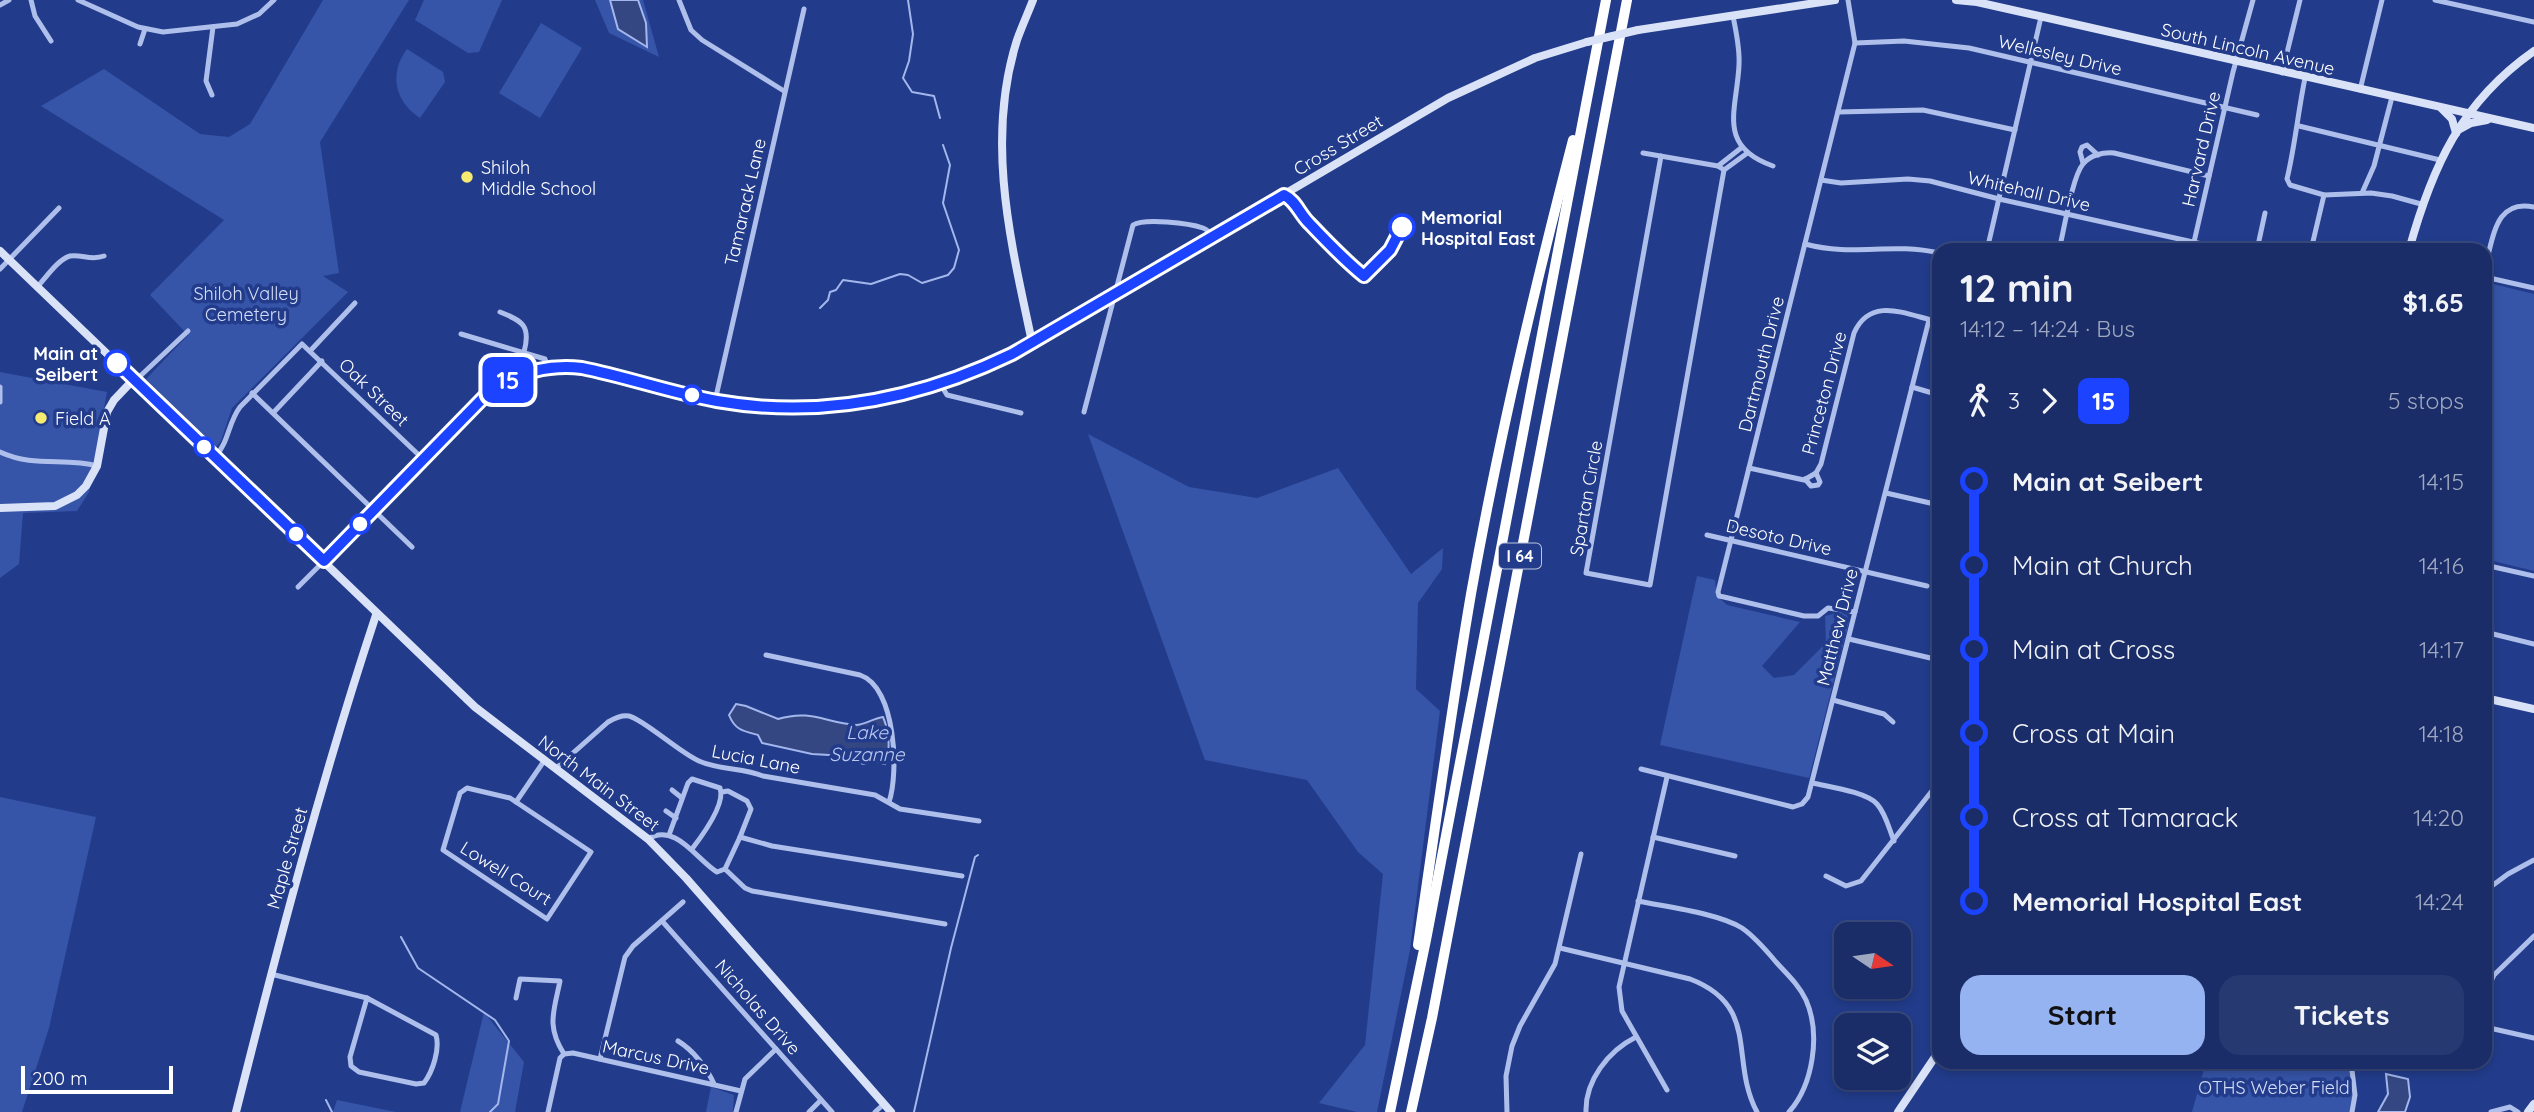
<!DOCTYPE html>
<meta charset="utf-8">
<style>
:root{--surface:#1a2d68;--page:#273971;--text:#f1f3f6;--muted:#9fa8c0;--line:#38497c;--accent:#95b2f1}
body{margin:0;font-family:Quicksand,sans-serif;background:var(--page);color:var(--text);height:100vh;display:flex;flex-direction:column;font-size:26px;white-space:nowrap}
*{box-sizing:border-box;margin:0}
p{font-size:23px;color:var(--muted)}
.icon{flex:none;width:38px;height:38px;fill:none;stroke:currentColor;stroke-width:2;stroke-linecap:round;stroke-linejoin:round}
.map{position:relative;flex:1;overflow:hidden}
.details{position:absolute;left:1932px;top:243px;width:560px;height:826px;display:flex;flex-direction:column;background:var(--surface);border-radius:21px;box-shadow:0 4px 10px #0003,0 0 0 2px var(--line)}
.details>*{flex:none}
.badge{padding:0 14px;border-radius:10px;font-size:24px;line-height:46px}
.needle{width:46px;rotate:103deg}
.controls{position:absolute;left:1834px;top:922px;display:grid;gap:14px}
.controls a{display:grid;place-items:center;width:77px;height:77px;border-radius:14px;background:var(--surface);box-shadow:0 4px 10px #0003,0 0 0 2px var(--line);font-size:35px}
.scale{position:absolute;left:21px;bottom:18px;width:152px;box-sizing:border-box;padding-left:7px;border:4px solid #fff;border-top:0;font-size:19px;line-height:24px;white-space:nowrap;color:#fff;-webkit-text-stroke:5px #223c8b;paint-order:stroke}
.map>.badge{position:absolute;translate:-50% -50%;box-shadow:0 0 0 4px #fff}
.legs{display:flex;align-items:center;gap:10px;height:77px;padding:0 28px;font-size:23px}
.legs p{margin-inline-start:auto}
.summary{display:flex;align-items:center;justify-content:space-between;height:119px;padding:0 28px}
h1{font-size:38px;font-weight:700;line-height:52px}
.cta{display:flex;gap:14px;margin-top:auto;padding:14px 28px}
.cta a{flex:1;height:80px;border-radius:21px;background:var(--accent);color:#111;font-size:28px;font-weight:700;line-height:80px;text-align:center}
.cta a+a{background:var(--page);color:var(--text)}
ul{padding:0 28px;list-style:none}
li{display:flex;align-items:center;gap:24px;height:84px;font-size:26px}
li i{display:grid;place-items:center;width:10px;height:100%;margin:0 9px;background:currentColor}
li i::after{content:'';width:18px;height:18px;margin:-9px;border:5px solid;border-radius:50%;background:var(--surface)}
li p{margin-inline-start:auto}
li:first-child i{background:linear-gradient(#0000 50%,currentColor 0)}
li:last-child i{background:linear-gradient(currentColor 50%,#0000 0)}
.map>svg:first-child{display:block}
</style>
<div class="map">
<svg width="2534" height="1112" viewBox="0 0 2534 1112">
<rect width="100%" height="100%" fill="#223c8b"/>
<!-- green -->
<g fill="#3654a8">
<polygon points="323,0 409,0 320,142 339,273 323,276 348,292 232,408 221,441 216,447 146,379 188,335 150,295 224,220 41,106 104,69 200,134 229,137 250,124"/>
<polygon points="424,0 502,0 479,52 468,53 415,20"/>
<polygon points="595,0 643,0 659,57 609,33"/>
<polygon points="541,23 582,48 540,118 499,93"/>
<path d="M 407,49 L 443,72 L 445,82 L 420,118 C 394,101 389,73 407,49 Z"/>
<polygon points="2485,282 2534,294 2534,571 2485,559"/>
<polygon points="0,372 107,392 89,492 77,511 23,513 19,564 0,578"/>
<polygon points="1088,434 1189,487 1257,498 1338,468 1411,574 1443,548 1442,569 1418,603 1416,689 1440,711 1410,950 1377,1112 1357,1112 1319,1103 1365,1045 1383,874 1358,852 1307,780 1205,760"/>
<polygon points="1697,576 1715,580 1717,596 1727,605 1800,622 1762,666 1774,678 1794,675 1826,643 1825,616 1840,612 1847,615 1849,622 1809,778 1660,745"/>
<polygon points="0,797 96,817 49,1028 22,1112 0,1112"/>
<polygon points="484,1012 524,1062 515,1112 460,1112"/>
<polygon points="2206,1062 2328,1062 2336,1064 2338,1062 2351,1062 2354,1085 2352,1112 2192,1112"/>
<polygon points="711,1087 734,1095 733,1112 706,1112"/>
<polygon points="337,1100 396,1112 333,1112"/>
</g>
<!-- water -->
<g fill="#354782" stroke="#a3b7ec" stroke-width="2">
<polygon points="610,0 638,0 646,23 647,47 618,29"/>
<path d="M 736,704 L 746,706 L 778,719 C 812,709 825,723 856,725 C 865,725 874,718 883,717 C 889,731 891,750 885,764 L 874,761 L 864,764 L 829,755 L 812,754 L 762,743 L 758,735 C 743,731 735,730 729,715 Z"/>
<polygon points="2386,1074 2408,1079 2410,1097 2405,1112 2378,1112 2388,1094"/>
</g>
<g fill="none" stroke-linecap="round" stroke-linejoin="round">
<!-- stream -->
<g stroke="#a3b7ec" stroke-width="2">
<polyline points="908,0 913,34 909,61 903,78 912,92 934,96 940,118"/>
<polyline points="820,308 828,300 830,292 836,290 843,280 871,284 900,274 908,275 922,283 948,275 954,268 959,250 943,203 950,165 943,145"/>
<polyline points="401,937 418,968 495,1020 509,1041 498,1104 490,1112"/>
<polyline points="326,1100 332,1112"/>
<polyline points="914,1112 951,948 975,857 978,855"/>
</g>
<!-- street -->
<g stroke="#afbfeb" stroke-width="5">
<polyline points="31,0 35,16 51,41"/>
<polyline points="78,0 138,27 163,32 237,24 259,14 274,0"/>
<polyline points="679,0 691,30 702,40 784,91"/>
<polyline points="1848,0 1855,43 1718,592 1719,596 1724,597 1804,616 1818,616 1828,608 1855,612"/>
<polyline points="2435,0 2534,22"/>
<polyline points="0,5 9,0"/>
<path d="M 1733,16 C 1736,32 1740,48 1739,65 C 1737,110 1716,146 1773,166"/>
<polyline points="1855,43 1904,41 1969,48 2257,115"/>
<polyline points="140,44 145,29"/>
<polyline points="2282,73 2300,0"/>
<path d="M 2305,78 C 2298,112 2295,146 2287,179 L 2290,185 L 2324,195 L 2371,193 L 2392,196 L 2421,204"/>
<polyline points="2360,90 2382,0"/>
<polyline points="212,95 206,81 213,27"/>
<polyline points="1838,112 1923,110 2015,130"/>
<polyline points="2299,126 2440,160"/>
<polyline points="1643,153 1718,166 1724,170"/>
<polyline points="1661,156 1586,573 1650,585 1724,170 1746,154"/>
<polyline points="2083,163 2080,152 2082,147 2087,145 2098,155"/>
<polyline points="1718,166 1741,148"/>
<polyline points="1821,180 1841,183 1908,179 1930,181 1999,199 2229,250"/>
<polyline points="2362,193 2374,166 2392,97"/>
<polyline points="2194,242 2233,72 2253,0"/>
<path d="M 1805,244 C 1853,257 1891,242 1939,253"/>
<polyline points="1987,250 2041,17"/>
<path d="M 2059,250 C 2064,231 2072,177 2083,164 C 2090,155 2103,152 2114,153 L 2209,176"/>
<polyline points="2257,250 2265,213"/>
<polyline points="2311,250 2324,195"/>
<polyline points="2331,250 2350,247 2376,250"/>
<path d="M 2485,266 C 2494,237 2495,199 2534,207"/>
<polyline points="0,269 59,208"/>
<polyline points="2485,277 2534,288"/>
<path d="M 37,287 C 45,279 58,259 70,256 C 82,254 91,261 104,256"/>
<path d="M 500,312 C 523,321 531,326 524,352"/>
<polyline points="461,334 545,359 548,368"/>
<polyline points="311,350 355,303"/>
<polyline points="136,380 188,331"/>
<polyline points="941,385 947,395 1021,413"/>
<polyline points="0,387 0,402"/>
<polyline points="1912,387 1939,395"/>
<polyline points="252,393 412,547"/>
<polyline points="715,401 804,9"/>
<path d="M 1084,412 L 1133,225 C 1144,218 1189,223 1203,228 C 1208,230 1208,231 1211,236"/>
<polyline points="273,413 322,361"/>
<path d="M 0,452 C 34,468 66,457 97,466"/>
<path d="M 215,457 C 229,442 228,423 240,407 L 302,344 L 423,459"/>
<path d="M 1749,468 L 1804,480 L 1816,473 L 1821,464 L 1854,333 C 1871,295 1907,315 1939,322"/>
<polyline points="1805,479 1811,486 1818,485 1820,482 1816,473"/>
<polyline points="1886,493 1939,505"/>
<polyline points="1707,535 1927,586"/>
<polyline points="2485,565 2534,576"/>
<polyline points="298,587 324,561"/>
<polyline points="2485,632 2534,644"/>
<polyline points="1849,639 1939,660"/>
<path d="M 766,655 L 860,675 C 896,687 899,773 889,802"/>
<polyline points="1833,700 1884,714 1893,722"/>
<path d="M 555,769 L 608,722 C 615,718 621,715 629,716 C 643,719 680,753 699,761 C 719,770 743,768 763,776 L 875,795 L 900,809 L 979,821"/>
<polyline points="1641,769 1793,807 1802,804 1808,797 1929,320"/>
<path d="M 1813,783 C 1830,787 1866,792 1877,804 C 1886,814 1889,829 1894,841"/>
<polygon points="467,788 510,798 591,852 547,919 443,850 460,793"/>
<polyline points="672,790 682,798"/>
<polyline points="722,792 728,791 747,801 751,809 740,837"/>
<polyline points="516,802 544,761"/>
<polyline points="666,811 676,818"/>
<path d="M 669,835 L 688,783 L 692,779 L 720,788 C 726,804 702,836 692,849"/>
<polyline points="1653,837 1735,856"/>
<path d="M 648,839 C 675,822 697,860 717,872 L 725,869 L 745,888 L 752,891 L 945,924"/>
<polyline points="725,869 740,837 772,846 962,876"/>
<polyline points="1826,876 1846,886 1861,881 1939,782"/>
<polyline points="2485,891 2508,874 2534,860"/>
<path d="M 1638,901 C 1666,907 1718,913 1742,928 C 1755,937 1766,950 1776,962 C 1787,974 1799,985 1806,1000 C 1821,1034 1813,1085 1789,1112"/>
<polyline points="662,921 832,1112"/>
<path d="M 1560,948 L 1690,979 C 1761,1006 1729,1060 1757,1112"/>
<polyline points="271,974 367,998"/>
<polyline points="2485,994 2494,975 2534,936"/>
<path d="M 367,998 L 436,1035 C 440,1049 433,1071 424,1083 L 416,1084 L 359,1072 L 351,1066 L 350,1057 Z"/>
<path d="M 516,998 L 520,979 L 560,981 C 554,1011 546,1026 564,1054"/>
<polyline points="2485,1027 2534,1038"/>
<path d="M 678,1041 C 693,1050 707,1068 714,1084"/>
<polyline points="564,1054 573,1053 741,1091"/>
<polyline points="600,1059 625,957 633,946 683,902"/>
<polyline points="2351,1062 2355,1095 2352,1112"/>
<polyline points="1667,1090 1622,1011 1619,987 1667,777"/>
<polyline points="548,1112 560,1058 564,1054"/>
<polyline points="736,1112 745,1079 776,1049"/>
<polyline points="809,1112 821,1100"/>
<polyline points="875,1112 884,1104"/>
<polyline points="1507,1112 1506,1076 1512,1046 1520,1026 1555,964 1581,854"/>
<path d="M 1586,1112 C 1585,1081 1608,1051 1636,1037"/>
<polyline points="2491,1112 2510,1107 2518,1112"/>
</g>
<!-- secondary -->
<g stroke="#dae2f8" stroke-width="8">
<polyline points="1956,0 1977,2 2534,128"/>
<polyline points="1638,30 1835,0"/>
<polyline points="2442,109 2452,119 2456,133"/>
<polyline points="2460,129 2471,123 2487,120"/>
<path d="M 2409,250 C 2432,167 2461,102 2534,51"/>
<polyline points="0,251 475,707 648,839 686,878 891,1112"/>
<path d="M 1032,342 C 1011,243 985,141 1017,40 C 1022,26 1028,13 1033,0"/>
<polyline points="0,508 55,506 77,495 86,486 97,466 107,412 114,400 134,379"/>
<path d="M 324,561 L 475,405 C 530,355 568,365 634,381 C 679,392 724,406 770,408 C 855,412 936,391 1012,354 L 1448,98 L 1535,58 L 1587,42"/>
<polyline points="2485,698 2534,709"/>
<path d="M 236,1112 C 278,945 322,778 376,615"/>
<polyline points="1898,1112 1939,1051"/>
<polyline points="2528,1112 2534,1104"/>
</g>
<!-- highway -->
<g stroke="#fff" stroke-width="10">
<path d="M 1418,945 C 1435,828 1451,711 1471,594 C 1498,442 1534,290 1573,140"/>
<polyline points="1390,1112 1426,940 1606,0"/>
<polyline points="1411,1112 1432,1018 1627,0"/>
</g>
<!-- secondary-bridge -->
<polyline stroke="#dae2f8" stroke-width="8" points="1587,42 1638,30"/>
</g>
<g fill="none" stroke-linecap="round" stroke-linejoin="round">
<!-- line-1 casing -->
<g stroke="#fff" stroke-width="16">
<path id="line-1" d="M 117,363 L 324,561 L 485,396 C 514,373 546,364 582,368 C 627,377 672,393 717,401 C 820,419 919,399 1012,354 L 1284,195 C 1296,201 1299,213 1309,223 C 1327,242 1344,260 1364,276 L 1390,250 L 1402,227"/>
</g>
<!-- line-1 -->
<use href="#line-1" stroke="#1c43ff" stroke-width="10"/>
</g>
<!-- markers -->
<g fill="#f7ea71" stroke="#223c8b" stroke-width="2.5">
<circle cx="467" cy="177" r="7"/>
<circle cx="41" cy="418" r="7"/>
</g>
<g fill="#fff" stroke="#1c43ff" stroke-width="3.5">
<circle cx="1402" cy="227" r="12"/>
<circle cx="117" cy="363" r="12"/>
<circle cx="692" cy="395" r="9"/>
<circle cx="204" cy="447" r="9"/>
<circle cx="360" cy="524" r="9"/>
<circle cx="296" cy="534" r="9"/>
</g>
<g text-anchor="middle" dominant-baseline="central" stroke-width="7" stroke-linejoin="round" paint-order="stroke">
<!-- shield labels -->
<rect fill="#223c8b" stroke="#bdc4dc" stroke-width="2" x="1499" y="543.5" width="42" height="25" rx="5"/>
<g font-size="16" font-weight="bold" fill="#fff">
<text x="1520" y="556">I 64</text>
</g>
<!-- street labels -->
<g font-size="18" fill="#fff" stroke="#223c8b">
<text transform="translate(2248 49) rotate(13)">South Lincoln Avenue</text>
<text transform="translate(2060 55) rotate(13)">Wellesley Drive</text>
<text transform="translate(1338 145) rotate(-31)">Cross Street</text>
<text transform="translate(2201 149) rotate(-77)">Harvard Drive</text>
<text transform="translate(2029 191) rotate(13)">Whitehall Drive</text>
<text transform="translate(745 202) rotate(-77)">Tamarack Lane</text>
<text transform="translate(1761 364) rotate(-76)">Dartmouth Drive</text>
<text transform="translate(374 392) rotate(44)">Oak Street</text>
<text transform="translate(1824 393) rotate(-75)">Princeton Drive</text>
<text transform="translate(1586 498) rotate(-80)">Spartan Circle</text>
<text transform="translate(1779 537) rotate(13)">Desoto Drive</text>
<text transform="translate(1837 627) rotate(-76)">Matthew Drive</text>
<text transform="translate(756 759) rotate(11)">Lucia Lane</text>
<text transform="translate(599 783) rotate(37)">North Main Street</text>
<text transform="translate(287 858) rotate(-74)">Maple Street</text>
<text transform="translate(506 873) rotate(32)">Lowell Court</text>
<text transform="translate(758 1007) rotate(49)">Nicholas Drive</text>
<text transform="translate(656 1057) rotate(12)">Marcus Drive</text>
</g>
<!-- poi labels -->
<g font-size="18" fill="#fff" stroke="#223c8b" text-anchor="start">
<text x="481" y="167">Shiloh<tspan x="481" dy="21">Middle School</tspan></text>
<text x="55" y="418">Field A</text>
</g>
<!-- stop labels -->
<g font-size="18" font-weight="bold" fill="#fff" stroke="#223c8b" text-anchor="start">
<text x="1421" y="217">Memorial<tspan x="1421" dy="21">Hospital East</tspan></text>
<text x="98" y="353" text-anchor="end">Main at<tspan x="98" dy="21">Seibert</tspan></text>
</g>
<!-- park labels -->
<g font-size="18" fill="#d4ddf8" stroke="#223c8b">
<text x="246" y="293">Shiloh Valley<tspan x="246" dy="21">Cemetery</tspan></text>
<text x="2274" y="1087">OTHS Weber Field</text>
</g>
<!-- water labels -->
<g font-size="19" font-style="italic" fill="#bbc9f2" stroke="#223c8b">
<text x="867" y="732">Lake<tspan x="867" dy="22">Suzanne</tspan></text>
</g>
</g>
</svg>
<div class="controls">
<a><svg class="needle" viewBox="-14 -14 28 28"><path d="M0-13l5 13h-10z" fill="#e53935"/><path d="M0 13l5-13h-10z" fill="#9fa8c0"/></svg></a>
<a><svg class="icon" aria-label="layers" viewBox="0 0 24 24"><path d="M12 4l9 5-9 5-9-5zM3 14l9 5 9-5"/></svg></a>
</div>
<div class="scale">200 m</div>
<b class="badge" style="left:508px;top:380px;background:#1c43ff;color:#fff">15</b>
<section class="details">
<div class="summary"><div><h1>12 min</h1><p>14:12 – 14:24 · Bus</p></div><b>$1.65</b></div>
<div class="legs"><svg class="icon" aria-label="walk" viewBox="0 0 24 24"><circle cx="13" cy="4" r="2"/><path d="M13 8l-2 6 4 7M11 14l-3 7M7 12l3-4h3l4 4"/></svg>3<svg class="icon" aria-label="forward" viewBox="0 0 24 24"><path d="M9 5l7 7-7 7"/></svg><b class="badge" style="background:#1c43ff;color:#fff">15</b><p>5 stops</p></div>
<ul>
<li><i style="color:#1c43ff"></i><b>Main at Seibert</b><p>14:15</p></li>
<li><i style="color:#1c43ff"></i><span>Main at Church</span><p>14:16</p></li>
<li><i style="color:#1c43ff"></i><span>Main at Cross</span><p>14:17</p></li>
<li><i style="color:#1c43ff"></i><span>Cross at Main</span><p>14:18</p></li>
<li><i style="color:#1c43ff"></i><span>Cross at Tamarack</span><p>14:20</p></li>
<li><i style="color:#1c43ff"></i><b>Memorial Hospital East</b><p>14:24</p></li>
</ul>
<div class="cta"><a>Start</a><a>Tickets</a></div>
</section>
</div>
